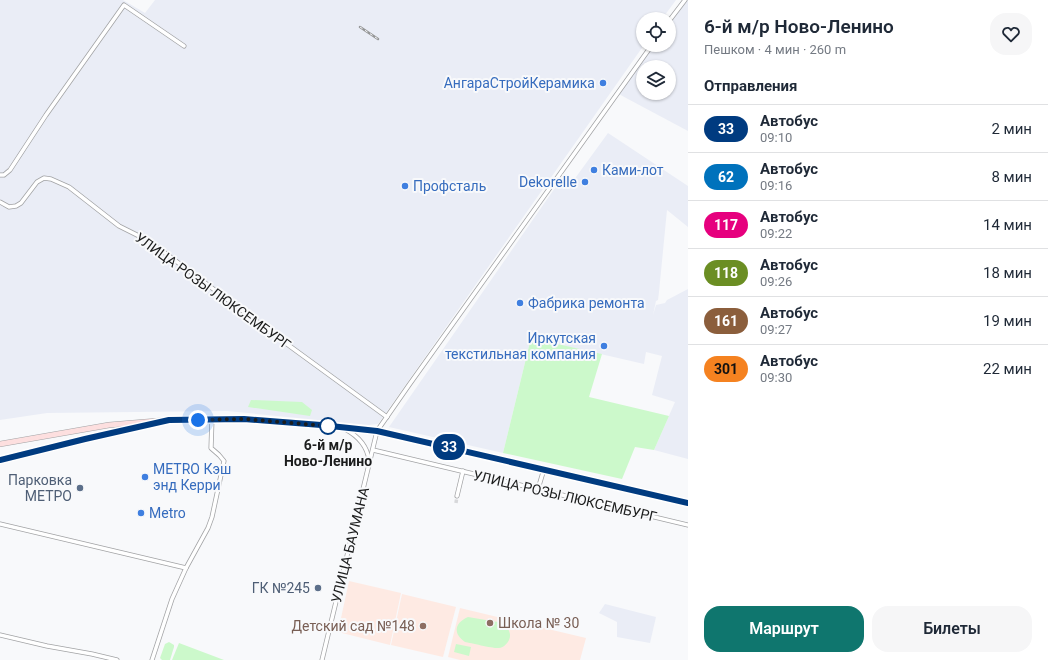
<!DOCTYPE html>
<html lang="ru">
<meta charset="utf-8">
<style>
:root{--surface:#fff;--page:#f6f6f7;--text:#1f2937;--muted:#747a83;--line:#e0e1e3;--accent:#0f766e}
body{margin:0;font-family:Roboto,sans-serif;background:var(--page);color:var(--text);height:100vh;display:flex;flex-direction:column;font-size:15px;white-space:nowrap}
*{box-sizing:border-box;margin:0}
p{font-size:13px;color:var(--muted)}
.icon{flex:none;width:22px;height:22px;fill:none;stroke:currentColor;stroke-width:2;stroke-linecap:round;stroke-linejoin:round}
.map{position:relative;flex:1;overflow:hidden}
.details{display:flex;flex-direction:column;background:var(--surface);width:360px}
.details>*{flex:none}
.badge{padding:0 8px;border-radius:13px;font-size:14px;line-height:26px}
.tools{position:absolute;left:636px;top:12px;display:grid;gap:8px}
.tools a{display:grid;place-items:center;width:40px;height:40px;border-radius:50%;background:var(--surface);box-shadow:0 1px 3px #0004;font-size:20px}
.you{position:absolute;width:20px;height:20px;margin:-10px;border:3px solid #fff;border-radius:50%;background:#1a73e8;box-shadow:0 0 0 6px #1a73e833}
.map>.badge{position:absolute;translate:-50% -50%;box-shadow:0 0 0 2px #fff}
h2{padding:0 16px;font-size:15px;line-height:36px}
.round{display:grid;place-items:center;flex:none;width:42px;height:42px;border-radius:16px;background:var(--page)}
.head{display:flex;align-items:center;justify-content:space-between;height:68px;padding:0 16px}
h1{font-size:19px;font-weight:600;line-height:30px}
.button{display:flex;gap:8px;margin-top:auto;padding:8px 16px}
.button a{flex:1;height:46px;border-radius:16px;background:var(--accent);color:#fff;font-size:16px;font-weight:600;line-height:46px;text-align:center}
.button a+a{background:var(--page);color:var(--text)}
ul{padding:0;list-style:none}
li{display:flex;align-items:center;gap:12px;height:48px;padding:0 16px;border-top:1px solid var(--line)}
li div{flex:1}
li b{display:block;font-size:15px}
li em{font-style:normal}
li .badge{min-width:44px;font-weight:700;text-align:center}
main{display:flex;flex:1;min-height:0}
.map>svg:first-child{display:block}
</style>
<main>
<div class="map">
<svg width="688" height="660" viewBox="0 0 688 660">
<rect width="100%" height="100%" fill="#f8f9fb"/>
<!-- built -->
<g fill="#eaedf6" fill-rule="evenodd">
<polygon points="0,0 123,0 145,13 155,0 676,0 662,19 643,19 643,45 644,45 378,424 369,425 227,411 47,413 0,420"/>
<path d="M 685,0 L 688,0 L 688,131 L 628,99 L 617,93 L 652,45 L 669,45 L 669,21 ZM 643,67 L 669,67 L 669,93 L 643,93 Z"/>
<polygon points="608,133 688,186 688,227 667,210 659,292 658,300 656,301 653,315 656,305 665,303 667,300 688,289 688,459 654,450 675,402 652,395 662,356 646,352 644,364 531,338 503,453 389,427 557,185 568,188"/>
<polygon points="605,604 656,617 650,643 617,637 617,622 599,613"/>
</g>
<!-- education -->
<g fill="#feeae3">
<polygon points="349,581 401,593 390,645 338,632"/>
<polygon points="402,594 456,607 443,657 391,645"/>
<polygon points="460,608 586,638 580,660 460,660 448,657"/>
</g>
<!-- green -->
<g fill="#ccf9cb">
<polygon points="531,338 602,354 589,397 669,416 654,450 635,447 622,479 503,453"/>
<polygon points="251,400 302,402 312,410 310,416 248,407"/>
<path d="M 468,617 L 504,623 C 508,628 512,634 509,640 C 507,644 503,648 499,648 C 495,649 471,643 465,642 C 453,634 454,623 468,617 Z"/>
<polygon points="169,642 174,645 174,647 170,660 162,660 160,658 165,644"/>
<polygon points="179,643 224,660 172,660"/>
<polygon points="456,644 471,647 469,656 454,652"/>
</g>
<g fill="none" stroke-linecap="round" stroke-linejoin="round">
<!-- minor-tunnel -->
<polyline stroke="#d7d8da" stroke-width="3.5" stroke-dasharray="3.5 2" stroke-linecap="butt" points="456,503 457,496"/>
<!-- minor casing -->
<g stroke="#a2a3a5" stroke-width="5">
<g id="minor">
<polyline points="669,21 685,0"/>
<polyline points="0,175 4,175 10,170 46,115 124,5 184,46"/>
<polyline points="0,202 9,207 16,206 21,203 37,182 44,178 51,179 69,187 119,226 149,241 291,347 387,417"/>
<path d="M 345,429 C 358,436 367,445 369,460"/>
<polyline points="373,450 688,525"/>
<polyline points="538,489 544,469"/>
<polyline points="457,496 463,471"/>
<polyline points="0,524 186,568"/>
<polyline points="0,635 47,646 92,654 117,660"/>
<polyline points="152,660 172,599 186,568 208,528 212,517 224,461 219,455 211,448 212,419"/>
<polyline points="322,660 377,431 409,385 652,45"/>
</g>
</g>
<!-- secondary casing -->
<g stroke="#a2a3a5" stroke-width="6">
<g id="secondary">
<polyline points="0,444 109,425 169,420 244,419 321,425 377,431 688,503"/>
<polyline points="0,460 56,446 146,425"/>
</g>
</g>
<!-- minor -->
<use href="#minor" stroke="#fff" stroke-width="3.5"/>
<!-- secondary -->
<use href="#secondary" stroke="#fddfdf" stroke-width="5"/>
<!-- rail casing -->
<g stroke="#959697" stroke-width="2.5">
<polyline id="rail" points="360,27 378,39"/>
</g>
<!-- rail -->
<use href="#rail" stroke="#f8f9fb" stroke-width="1" stroke-dasharray="3" stroke-linecap="butt"/>
</g>
<g fill="none" stroke-linecap="round" stroke-linejoin="round">
<!-- line casing -->
<g stroke="#fff" stroke-width="9">
<polyline id="line" points="0,460 85,439 169,420 244,419 321,425 377,431 688,503"/>
</g>
<!-- line -->
<use href="#line" stroke="#003b80" stroke-width="6"/>
<!-- walk -->
<polyline stroke="#1c1d1d" stroke-width="4" stroke-dasharray="0 7.2" points="198,420 244,419 328,426"/>
</g>
<!-- markers -->
<g fill="#3f7fe0" stroke="#f8f9fb" stroke-width="1.5">
<circle cx="603" cy="83" r="4"/>
<circle cx="594" cy="170" r="4"/>
<circle cx="585" cy="182" r="4"/>
<circle cx="405" cy="186" r="4"/>
<circle cx="520" cy="303" r="4"/>
<circle cx="604" cy="346" r="4"/>
<circle cx="145" cy="477" r="4"/>
<circle cx="141" cy="513" r="4"/>
</g>
<circle fill="#fff" stroke="#003b80" stroke-width="2" cx="328" cy="426" r="8"/>
<g fill="#5c6f8a" stroke="#f8f9fb" stroke-width="1.5">
<circle cx="80" cy="488" r="4"/>
<circle cx="318" cy="588" r="4"/>
</g>
<g fill="#8d6e63" stroke="#f8f9fb" stroke-width="1.5">
<circle cx="490" cy="623" r="4"/>
<circle cx="423" cy="626" r="4"/>
</g>
<g text-anchor="middle" dominant-baseline="central" stroke-width="4" stroke-linejoin="round" paint-order="stroke">
<!-- shop labels -->
<g font-size="14" fill="#366cbe" stroke="#f8f9fb" text-anchor="start">
<text x="595" y="83" text-anchor="end">АнгараСтройКерамика</text>
<text x="602" y="170">Ками-лот</text>
<text x="577" y="182" text-anchor="end">Dekorelle</text>
<text x="413" y="186">Профсталь</text>
<text x="528" y="303">Фабрика ремонта</text>
<text x="596" y="338" text-anchor="end">Иркутская<tspan x="596" dy="16">текстильная компания</tspan></text>
<text x="153" y="469">METRO Кэш<tspan x="153" dy="16">энд Керри</tspan></text>
<text x="149" y="513">Metro</text>
</g>
<!-- street labels -->
<g font-size="14" fill="#1c1d1d" stroke="#f8f9fb">
<text transform="translate(213 291) rotate(36)">УЛИЦА РОЗЫ ЛЮКСЕМБУРГ</text>
<text transform="translate(565 496) rotate(13)">УЛИЦА РОЗЫ ЛЮКСЕМБУРГ</text>
<text transform="translate(350 545) rotate(-76)">УЛИЦА БАУМАНА</text>
</g>
<!-- stop labels -->
<g font-size="14" font-weight="bold" fill="#1c1d1d" stroke="#f8f9fb">
<text x="328" y="445">6-й м/р<tspan x="328" dy="16">Ново-Ленино</tspan></text>
</g>
<!-- service labels -->
<g font-size="14" fill="#4e5e75" stroke="#f8f9fb" text-anchor="end">
<text x="72" y="480">Парковка<tspan x="72" dy="16">МЕТРО</tspan></text>
<text x="310" y="588">ГК №245</text>
</g>
<!-- education labels -->
<g font-size="14" fill="#785e54" stroke="#f8f9fb" text-anchor="start">
<text x="498" y="623">Школа № 30</text>
<text x="415" y="626" text-anchor="end">Детский сад №148</text>
</g>
</g>
</svg>
<div class="tools">
<a><svg class="icon" aria-label="locate" viewBox="0 0 24 24"><circle cx="12" cy="12" r="6"/><path d="M12 2v4M12 18v4M2 12h4M18 12h4"/></svg></a>
<a><svg class="icon" aria-label="layers" viewBox="0 0 24 24"><path d="M12 4l9 5-9 5-9-5zM3 14l9 5 9-5"/></svg></a>
</div>
<div class="you" style="left:198px;top:420px"></div>
<b class="badge" style="left:449px;top:447px;background:#003b80;color:#fff">33</b>
</div>
<section class="details">
<div class="head"><div><h1>6-й м/р Ново-Ленино</h1><p>Пешком · 4 мин · 260 m</p></div><a class="round"><svg class="icon" aria-label="heart" viewBox="0 0 24 24"><path d="M12 20l-8-8c-3-5 5-10 8-4 3-6 11-1 8 4z"/></svg></a></div>
<h2>Отправления</h2>
<ul>
<li><span class="badge" style="background:#003b80;color:#fff">33</span><div><b>Автобус</b><p>09:10</p></div><em>2 мин</em></li>
<li><span class="badge" style="background:#0072bc;color:#fff">62</span><div><b>Автобус</b><p>09:16</p></div><em>8 мин</em></li>
<li><span class="badge" style="background:#e6007e;color:#fff">117</span><div><b>Автобус</b><p>09:22</p></div><em>14 мин</em></li>
<li><span class="badge" style="background:#6b8e23;color:#fff">118</span><div><b>Автобус</b><p>09:26</p></div><em>18 мин</em></li>
<li><span class="badge" style="background:#8b5e3c;color:#fff">161</span><div><b>Автобус</b><p>09:27</p></div><em>19 мин</em></li>
<li><span class="badge" style="background:#f58220;color:#111">301</span><div><b>Автобус</b><p>09:30</p></div><em>22 мин</em></li>
</ul>
<div class="button"><a>Маршрут</a><a>Билеты</a></div>
</section>
</main>
